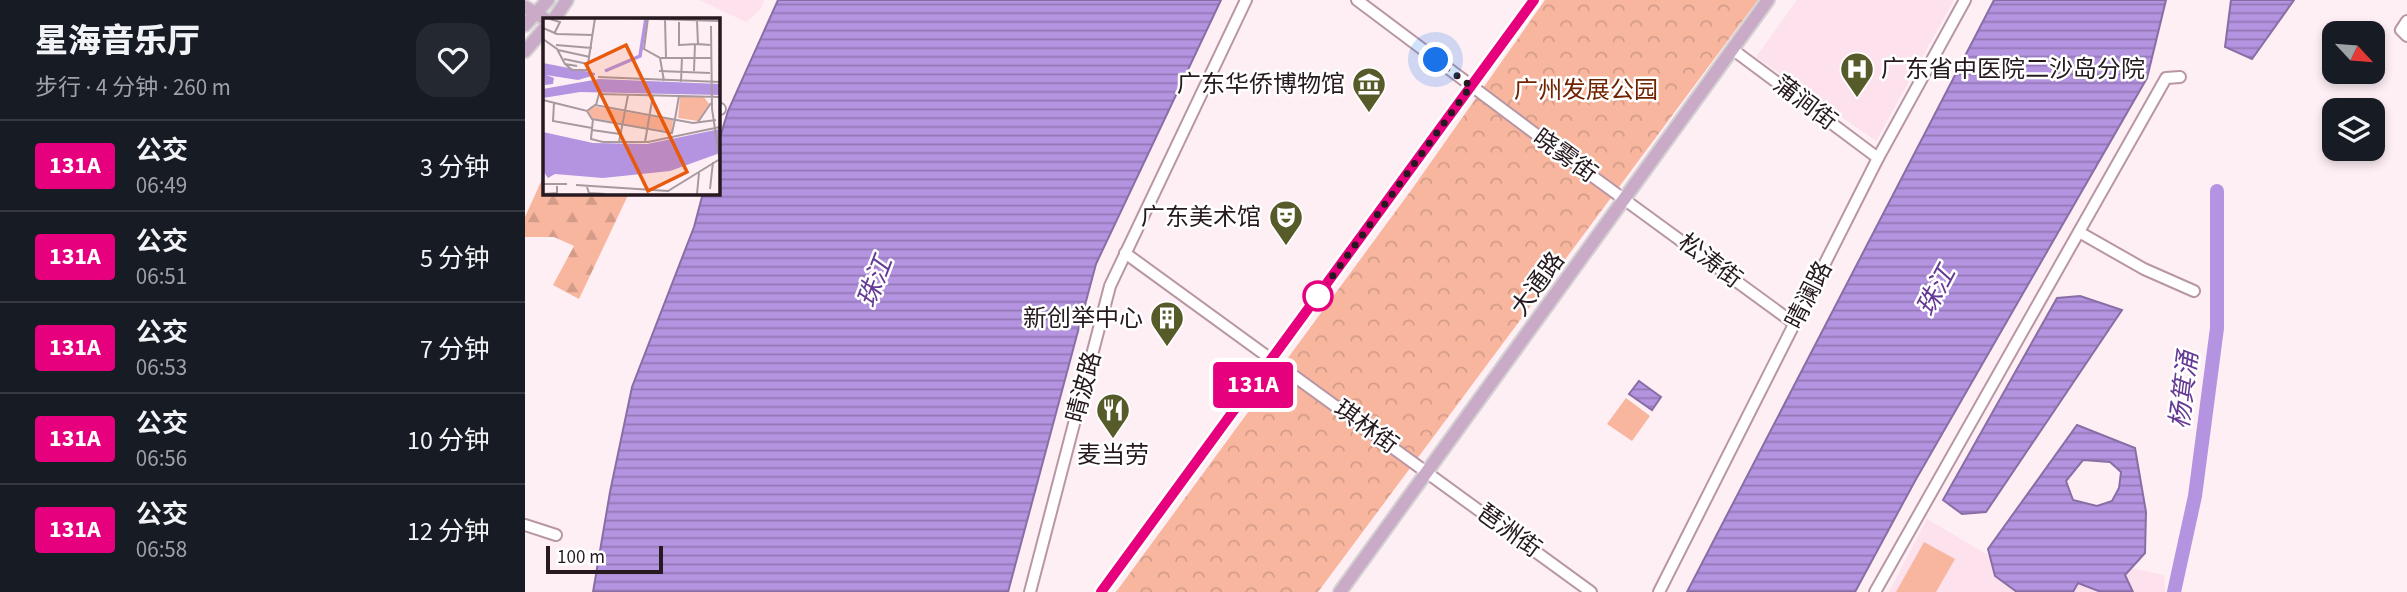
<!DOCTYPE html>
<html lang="zh">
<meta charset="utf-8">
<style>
:root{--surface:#171b24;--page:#242831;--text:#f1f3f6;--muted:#9ea1a6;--line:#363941}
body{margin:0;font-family:"Source Sans 3","Noto Sans SC",sans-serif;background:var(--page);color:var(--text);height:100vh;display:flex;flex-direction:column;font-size:26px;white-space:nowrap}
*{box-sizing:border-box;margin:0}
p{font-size:23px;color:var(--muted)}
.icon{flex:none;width:38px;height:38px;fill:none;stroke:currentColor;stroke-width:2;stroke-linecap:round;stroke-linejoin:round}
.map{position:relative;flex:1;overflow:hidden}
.drawer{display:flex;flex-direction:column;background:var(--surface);width:525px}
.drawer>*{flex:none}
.badge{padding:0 14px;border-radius:5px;font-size:24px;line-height:46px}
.needle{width:46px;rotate:116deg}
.tools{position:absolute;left:1797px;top:21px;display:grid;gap:14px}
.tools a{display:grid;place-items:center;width:63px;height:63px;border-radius:14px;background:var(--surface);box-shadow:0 4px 10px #0003;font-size:35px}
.scale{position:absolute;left:21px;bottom:18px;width:117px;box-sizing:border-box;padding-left:7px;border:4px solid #26191f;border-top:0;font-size:19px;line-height:24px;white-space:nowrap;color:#26191f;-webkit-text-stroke:5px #fff;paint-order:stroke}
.you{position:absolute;width:35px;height:35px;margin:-18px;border:5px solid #fff;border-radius:50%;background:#1a73e8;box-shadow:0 0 0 10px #1a73e833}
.map>.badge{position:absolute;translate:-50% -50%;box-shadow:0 0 0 4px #fff}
.round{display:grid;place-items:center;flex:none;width:74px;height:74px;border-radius:21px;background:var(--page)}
.summary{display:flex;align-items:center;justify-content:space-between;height:119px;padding:0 35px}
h1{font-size:33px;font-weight:800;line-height:52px}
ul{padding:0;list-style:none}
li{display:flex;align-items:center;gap:21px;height:91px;padding:0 35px;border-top:2px solid var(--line)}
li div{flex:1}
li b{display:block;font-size:26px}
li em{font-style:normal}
li .badge{min-width:77px;font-weight:700;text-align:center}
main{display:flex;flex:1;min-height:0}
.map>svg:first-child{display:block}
</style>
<main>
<section class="drawer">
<div class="summary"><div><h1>星海音乐厅</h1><p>步行 · 4 分钟 · 260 m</p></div><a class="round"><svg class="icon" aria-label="heart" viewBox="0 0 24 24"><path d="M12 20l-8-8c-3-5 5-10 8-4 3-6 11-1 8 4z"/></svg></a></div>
<ul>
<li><span class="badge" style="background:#e6007e;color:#fff">131A</span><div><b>公交</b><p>06:49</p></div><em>3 分钟</em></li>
<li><span class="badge" style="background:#e6007e;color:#fff">131A</span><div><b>公交</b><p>06:51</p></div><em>5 分钟</em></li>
<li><span class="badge" style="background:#e6007e;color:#fff">131A</span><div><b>公交</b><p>06:53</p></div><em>7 分钟</em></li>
<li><span class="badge" style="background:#e6007e;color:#fff">131A</span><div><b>公交</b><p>06:56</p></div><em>10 分钟</em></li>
<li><span class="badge" style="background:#e6007e;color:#fff">131A</span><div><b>公交</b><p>06:58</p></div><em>12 分钟</em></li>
</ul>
</section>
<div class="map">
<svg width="1882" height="592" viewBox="0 0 1882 592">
<defs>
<pattern id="forest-firs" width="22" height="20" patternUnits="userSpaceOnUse" patternTransform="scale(1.75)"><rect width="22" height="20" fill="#f8b69f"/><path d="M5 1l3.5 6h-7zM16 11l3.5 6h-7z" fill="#d49c88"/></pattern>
<pattern id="park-crowns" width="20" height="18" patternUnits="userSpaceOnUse" patternTransform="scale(1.75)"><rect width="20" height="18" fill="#f8b69f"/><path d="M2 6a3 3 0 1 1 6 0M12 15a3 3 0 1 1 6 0" fill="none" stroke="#d49c88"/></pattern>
<pattern id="water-rules" width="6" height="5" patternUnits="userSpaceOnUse" patternTransform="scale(1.75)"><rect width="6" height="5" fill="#b493e0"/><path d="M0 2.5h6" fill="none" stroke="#9277b5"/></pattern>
</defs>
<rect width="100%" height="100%" fill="#feeff5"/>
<!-- built -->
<g fill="#fde1ec">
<polygon points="174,0 239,0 235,10 221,22"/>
<polygon points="1272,0 1429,0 1351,141 1231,57"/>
<polygon points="1402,519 1463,555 1486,572 1528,592 1364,592"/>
<polygon points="1606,568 1639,575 1640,592 1540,592 1550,574"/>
</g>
<!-- grass -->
<g fill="#f8b69f">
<polygon points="1101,398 1125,416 1107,441 1082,424"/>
<polygon points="1399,542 1430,559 1411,592 1371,592"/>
</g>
<!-- forest -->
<polygon fill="url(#forest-firs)" points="19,175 19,192 104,193 54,299 28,285 49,246 29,237 0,237 0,217"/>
<!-- park -->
<polygon fill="url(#park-crowns)" points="1020,0 1233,0 793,592 591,592 887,189"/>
<!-- water -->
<g fill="url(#water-rules)" stroke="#896ea6" stroke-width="2" fill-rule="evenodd">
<polygon points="253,0 696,0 571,264 483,592 68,592 85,492 107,387 169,227 178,193 192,192 193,144 203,111"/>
<polygon points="1469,0 1641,0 1622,78 1390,481 1330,592 1162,592"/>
<polygon points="1706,0 1769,0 1727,59 1700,47"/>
<polygon points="1555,296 1597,310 1461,512 1437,514 1418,500 1532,298"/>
<polygon points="1114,381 1136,397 1127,410 1104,394"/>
<path d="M 1552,425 L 1610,448 L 1621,512 L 1620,553 L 1600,575 L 1608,592 L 1576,592 L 1553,583 L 1548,592 L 1492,592 L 1470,576 L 1463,549 ZM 1558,460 L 1585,462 L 1596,472 L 1594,488 L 1587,501 L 1572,506 L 1548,500 L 1541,481 Z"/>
</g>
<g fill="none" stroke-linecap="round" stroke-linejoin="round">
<!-- river -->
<polyline stroke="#b493e0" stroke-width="14" points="1649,592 1670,496 1692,328 1692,191"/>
<!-- minor casing -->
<g stroke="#b996a4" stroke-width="14">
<g id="minor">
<polyline points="832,0 1052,165 1270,324"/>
<polyline points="1882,21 1876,30 1882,36"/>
<polyline points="1207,49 1353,158"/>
<polyline points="192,107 195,109"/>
<polyline points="1554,232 1619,269 1669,291"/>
<polyline points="600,253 1066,592"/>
<polyline points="0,525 31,535"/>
<polyline points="505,592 585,286 721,0"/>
<polyline points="1134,592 1353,158 1440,0"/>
<polyline points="1350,592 1641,78 1655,77"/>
</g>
</g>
<!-- major casing -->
<g stroke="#d4d1d2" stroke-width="16">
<g id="major">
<polyline points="0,7 20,19"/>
<polyline points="29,19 42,0"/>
<polyline points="0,25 23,0"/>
<polyline points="0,51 19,29"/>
<polyline points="576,592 1009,0"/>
<polyline points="815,592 1243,0"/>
</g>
</g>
<!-- minor -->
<use href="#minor" stroke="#fff" stroke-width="10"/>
<!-- major -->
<use href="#major" stroke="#c9abc8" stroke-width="12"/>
</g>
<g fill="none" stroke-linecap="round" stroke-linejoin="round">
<!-- line casing -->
<g stroke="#fff" stroke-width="16">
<polyline id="line" points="576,592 1009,0"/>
</g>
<!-- line -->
<use href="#line" stroke="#e6007e" stroke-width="10"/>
<!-- walk -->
<polyline stroke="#26191f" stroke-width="7" stroke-dasharray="0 12.6" points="793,296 946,86 911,60"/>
</g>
<!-- icons -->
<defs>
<g id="hospital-pin" transform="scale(1.75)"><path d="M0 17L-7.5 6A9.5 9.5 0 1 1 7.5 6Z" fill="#575b29" stroke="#fff"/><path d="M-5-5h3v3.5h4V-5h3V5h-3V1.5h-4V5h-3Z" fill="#fff"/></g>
<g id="museum-pin" transform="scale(1.75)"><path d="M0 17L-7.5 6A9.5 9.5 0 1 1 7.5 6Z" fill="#575b29" stroke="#fff"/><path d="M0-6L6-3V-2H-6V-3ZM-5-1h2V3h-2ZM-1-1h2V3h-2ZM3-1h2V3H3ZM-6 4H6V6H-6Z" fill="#fff"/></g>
<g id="theatre-pin" transform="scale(1.75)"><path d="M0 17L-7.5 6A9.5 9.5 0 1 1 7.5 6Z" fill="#575b29" stroke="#fff"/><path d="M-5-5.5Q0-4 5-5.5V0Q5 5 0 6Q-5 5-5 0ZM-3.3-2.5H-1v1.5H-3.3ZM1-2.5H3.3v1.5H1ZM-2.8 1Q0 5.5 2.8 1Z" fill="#fff"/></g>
<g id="building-pin" transform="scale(1.75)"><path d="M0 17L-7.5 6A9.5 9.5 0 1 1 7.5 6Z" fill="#575b29" stroke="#fff"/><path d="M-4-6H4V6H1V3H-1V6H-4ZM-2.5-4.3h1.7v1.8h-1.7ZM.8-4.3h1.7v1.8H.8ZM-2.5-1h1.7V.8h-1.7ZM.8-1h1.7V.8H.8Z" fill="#fff"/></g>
<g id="restaurant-pin" transform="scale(1.75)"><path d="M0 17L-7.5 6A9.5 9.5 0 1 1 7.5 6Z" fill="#575b29" stroke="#fff"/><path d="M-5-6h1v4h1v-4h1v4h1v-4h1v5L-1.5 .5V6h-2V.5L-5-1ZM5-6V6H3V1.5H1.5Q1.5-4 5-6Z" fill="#fff"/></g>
</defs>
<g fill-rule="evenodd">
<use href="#hospital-pin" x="1332" y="69"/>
<use href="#museum-pin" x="844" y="84"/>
<use href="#theatre-pin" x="761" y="217"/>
<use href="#building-pin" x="642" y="318"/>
<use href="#restaurant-pin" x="588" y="410"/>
</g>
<!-- markers -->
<circle fill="#fff" stroke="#e6007e" stroke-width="3.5" cx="793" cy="296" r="14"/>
<g text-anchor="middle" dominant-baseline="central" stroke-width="5" stroke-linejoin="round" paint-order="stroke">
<!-- poi labels -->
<g font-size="24" fill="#26191f" stroke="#fff" text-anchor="end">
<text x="1356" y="69" text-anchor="start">广东省中医院二沙岛分院</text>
<text x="820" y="84">广东华侨博物馆</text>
<text x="736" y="217">广东美术馆</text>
<text x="618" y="318">新创举中心</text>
<text x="588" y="455" text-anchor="middle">麦当劳</text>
</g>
<!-- park labels -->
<g font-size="24" fill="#702300" stroke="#fff">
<text x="1061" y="90">广州发展公园</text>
</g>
<!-- street labels -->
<g font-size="24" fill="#26191f" stroke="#fff">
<text transform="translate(1280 103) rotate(37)">蒲涧街</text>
<text transform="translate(1040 156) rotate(36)">晓雾街</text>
<text transform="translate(1185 261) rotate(37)">松涛街</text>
<text transform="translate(1013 284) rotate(-54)">大通路</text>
<text transform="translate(1284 295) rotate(-63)">晴澜路</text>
<text transform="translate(559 387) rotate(-75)">晴波路</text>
<text transform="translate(841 427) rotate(36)">琪林街</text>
<text transform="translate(984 531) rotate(36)">琶洲街</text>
</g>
<!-- water labels -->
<g font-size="26" font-style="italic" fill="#653a94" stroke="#fff">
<text transform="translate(350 282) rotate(-69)">珠江</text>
<text transform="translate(1411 291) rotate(-62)">珠江</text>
<text transform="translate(1659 390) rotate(-83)">杨箕涌</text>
</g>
</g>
<!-- overview -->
<g transform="translate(18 18)">
<rect width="177" height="177" fill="#feeff5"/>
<path d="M 137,79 L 161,79 L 166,86 L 155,103 L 135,100 ZM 49,88 L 130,102 L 129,114 L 49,100 L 45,92 Z" fill="#f8b69f"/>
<path d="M 0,45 L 52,55 L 52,57 L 35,62 L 3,57 L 11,60 L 10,66 L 2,67 ZM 56,61 L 177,66 L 177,77 L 37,74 L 0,80 L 0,71 ZM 177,111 L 177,135 L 127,153 L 60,160 L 12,156 L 5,160 L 0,153 L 0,114 L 50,125 L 104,126 Z" fill="#b493e0"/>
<path fill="none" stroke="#b493e0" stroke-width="3.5" d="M 62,53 L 97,38 L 103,0"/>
<path fill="none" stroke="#a8999f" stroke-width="2" d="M 79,0 L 177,3M 105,0 L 101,31 L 117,40 L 121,63M 7,1 L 17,4 L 11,16M 122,1 L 123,40M 154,3 L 155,26 L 167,27M 136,4 L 136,27 L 155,26M 168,8 L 169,91 L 177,145M 0,10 L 14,16 L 49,17M 0,21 L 14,31 L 22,46 L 34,48M 13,27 L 49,30M 15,32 L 47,39M 117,40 L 168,40M 21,41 L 45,46 L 52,0M 22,46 L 29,52 L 44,52M 116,53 L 167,55M 151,53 L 152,26M 55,59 L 177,64M 138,64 L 139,39M 0,82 L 44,93 L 52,87 L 150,105 L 173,102M 11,85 L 10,103 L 49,110M 53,87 L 56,76 L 177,79M 44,93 L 49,101 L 129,115 L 132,101M 50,101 L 48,121 L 60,124 L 105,124 L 177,109M 132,101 L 136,78M 155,104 L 168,85M 49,112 L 77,116M 76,124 L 85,77M 102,124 L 110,77M 0,166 L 24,166M 33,167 L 125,173 L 177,141M 44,169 L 46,175 L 62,176M 167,171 L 170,144M 0,176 L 14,175 L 14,168M 154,176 L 156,155"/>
<path fill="#e8590c" fill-opacity="0.15" stroke="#e8590c" stroke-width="3.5" d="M 83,27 L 144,154 L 105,173 L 43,46 Z"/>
<rect width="177" height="177" fill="none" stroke="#26191f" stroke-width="3.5"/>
</g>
</svg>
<div class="tools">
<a><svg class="needle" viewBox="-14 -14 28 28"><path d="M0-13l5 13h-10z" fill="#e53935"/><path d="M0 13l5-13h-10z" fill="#9ea1a6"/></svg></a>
<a><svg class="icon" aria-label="layers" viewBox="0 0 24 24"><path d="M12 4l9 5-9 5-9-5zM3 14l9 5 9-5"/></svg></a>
</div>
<div class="scale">100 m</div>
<div class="you" style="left:911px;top:60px"></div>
<b class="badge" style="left:728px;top:385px;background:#e6007e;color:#fff">131A</b>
</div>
</main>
